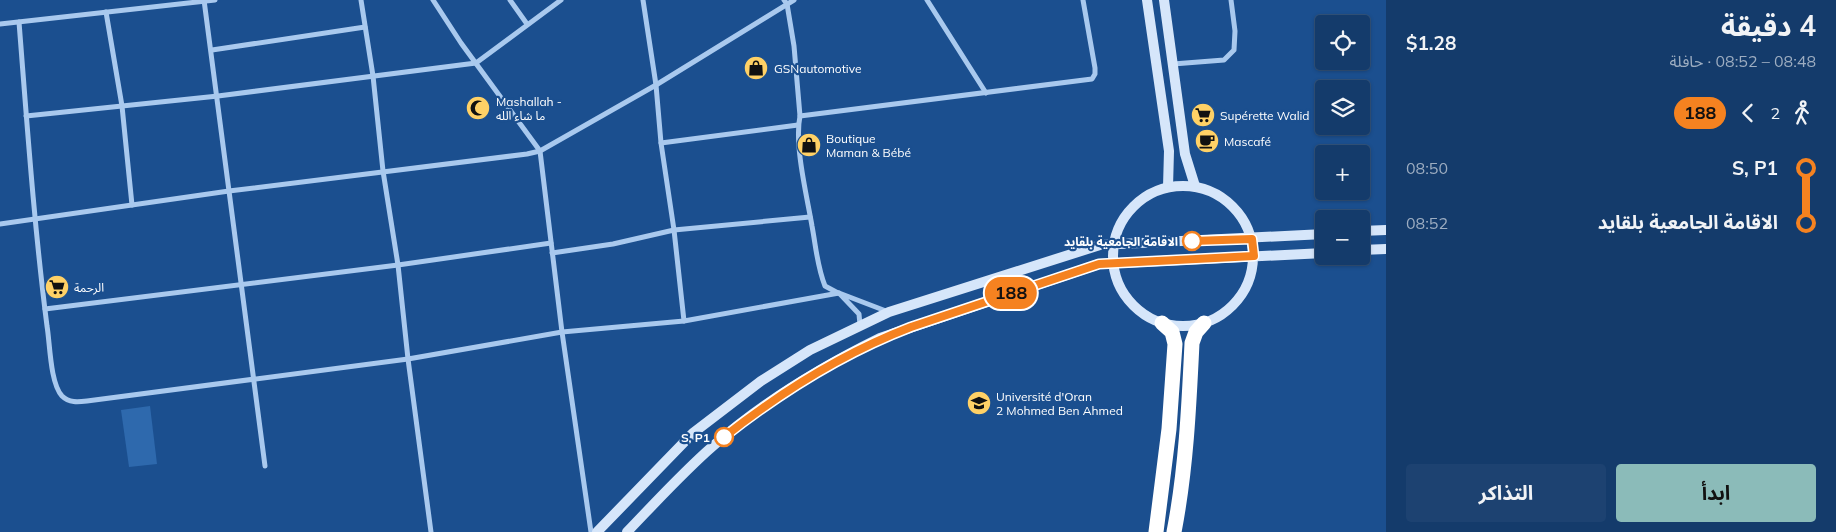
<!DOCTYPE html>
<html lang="ar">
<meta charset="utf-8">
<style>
:root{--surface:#143b6b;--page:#1d4271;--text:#f1f3f6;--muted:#9dadc1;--line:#33557e;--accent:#8bbbb9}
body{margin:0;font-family:Mulish,"Noto Sans Arabic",sans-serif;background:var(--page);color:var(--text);direction:rtl;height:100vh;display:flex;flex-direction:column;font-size:19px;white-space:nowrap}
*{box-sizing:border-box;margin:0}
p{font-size:16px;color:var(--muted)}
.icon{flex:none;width:28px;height:28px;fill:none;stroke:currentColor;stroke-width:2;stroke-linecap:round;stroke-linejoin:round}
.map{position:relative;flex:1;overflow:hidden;direction:ltr}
.panel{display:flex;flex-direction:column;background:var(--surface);width:450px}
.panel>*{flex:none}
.badge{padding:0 10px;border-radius:16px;font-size:18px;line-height:32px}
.tools{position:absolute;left:1315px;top:15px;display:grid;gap:10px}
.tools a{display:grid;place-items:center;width:55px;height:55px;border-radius:5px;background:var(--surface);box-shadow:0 1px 4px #0004,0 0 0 1px var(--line);font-size:25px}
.map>.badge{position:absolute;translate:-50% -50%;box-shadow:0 0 0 2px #fff}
.legs{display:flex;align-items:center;gap:8px;height:55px;padding:0 20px;font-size:16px}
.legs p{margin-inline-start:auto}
.headline{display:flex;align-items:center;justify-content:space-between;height:85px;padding:0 20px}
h1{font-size:28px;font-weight:700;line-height:38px}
.cta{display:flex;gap:10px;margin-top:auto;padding:10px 20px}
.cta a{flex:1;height:58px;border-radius:5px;background:var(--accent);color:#111;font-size:20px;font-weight:700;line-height:58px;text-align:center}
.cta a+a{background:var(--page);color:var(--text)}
ul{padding:0 20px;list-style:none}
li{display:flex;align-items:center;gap:18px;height:55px;font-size:19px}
li i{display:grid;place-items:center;width:8px;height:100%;margin:0 6px;background:currentColor}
li i::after{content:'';width:12px;height:12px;margin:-6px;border:4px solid;border-radius:50%;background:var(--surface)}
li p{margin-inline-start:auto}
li:first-child i{background:linear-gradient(#0000 50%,currentColor 0)}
li:last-child i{background:linear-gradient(currentColor 50%,#0000 0)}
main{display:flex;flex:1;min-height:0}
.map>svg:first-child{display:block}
</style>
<main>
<section class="panel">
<div class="headline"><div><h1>4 دقيقة</h1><p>08:48 – 08:52 · حافلة</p></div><b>$1.28</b></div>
<div class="legs"><svg class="icon" aria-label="walk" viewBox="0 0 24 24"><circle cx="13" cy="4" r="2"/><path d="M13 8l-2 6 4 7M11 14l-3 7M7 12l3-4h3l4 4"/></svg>2<svg class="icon" aria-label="back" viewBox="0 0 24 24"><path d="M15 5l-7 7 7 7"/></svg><b class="badge" style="background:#f58220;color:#111">188</b></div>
<ul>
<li><i style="color:#f58220"></i><b>S, P1</b><p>08:50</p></li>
<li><i style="color:#f58220"></i><b>الاقامة الجامعية بلقايد</b><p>08:52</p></li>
</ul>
<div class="cta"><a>ابدأ</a><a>التذاكر</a></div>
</section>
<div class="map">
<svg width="1386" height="532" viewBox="0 0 1386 532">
<rect width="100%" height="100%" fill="#1b4f8f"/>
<!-- green -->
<polygon fill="#2e69ad" points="150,406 157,464 129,467 121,410"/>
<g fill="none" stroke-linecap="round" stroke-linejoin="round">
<!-- street -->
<g stroke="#a9c9ee" stroke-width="5">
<polyline points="204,0 265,466"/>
<polyline points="361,0 373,76 383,171 398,265 408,359 431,532"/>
<polyline points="433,0 461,43 540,151 562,332 591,532"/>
<polyline points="510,0 527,24"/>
<polyline points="643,0 656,85 661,143 674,230 684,321"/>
<path d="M 784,0 L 787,4 L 794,46 L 800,116 C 794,145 807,196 812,226 C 816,247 817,266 825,286 L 838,293"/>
<polyline points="927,0 986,93"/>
<polyline points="106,12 122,106 132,205"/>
<path d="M 19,22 C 27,123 34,225 47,326 C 50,343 50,383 62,396 C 69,403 78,402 87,401 L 408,359 L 562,332 L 684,321 L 839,293"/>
<polyline points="0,24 215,0"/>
<polyline points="212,50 365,27"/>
<polyline points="1173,64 1224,60 1234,50 1235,31 1231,0"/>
<polyline points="26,116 218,96 476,63 561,0"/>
<polyline points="800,116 1092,79 1095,74 1095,68 1083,0"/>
<polyline points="661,143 798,125"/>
<polyline points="0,224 229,191 527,154 540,151 656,85 794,0"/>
<polyline points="552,253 613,244 674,230 810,217"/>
<polyline points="45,309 398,265 551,243"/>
<polyline points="860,325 859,314 839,293 886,311"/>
</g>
<!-- secondary -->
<g stroke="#d6e6fa" stroke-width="10">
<polyline points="1147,0 1169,151 1168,187"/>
<polyline points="1164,0 1185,154 1195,186"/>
<circle cx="1183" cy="256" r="70"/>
<polyline points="1361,231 1386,230"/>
<polyline points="1361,250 1386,249"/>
<polyline points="597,532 693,433 761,381 810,350 889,312 1100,245 1324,234"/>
<path d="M 627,532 C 655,503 683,472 713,446 C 763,402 821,367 880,338 L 1099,264 L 1324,253"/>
</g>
<!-- highway -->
<g stroke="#fff" stroke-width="15">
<polyline points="1156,532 1169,429 1175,344 1172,332 1162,323"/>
<path d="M 1174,532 C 1186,470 1189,406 1192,343 L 1196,332 L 1204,323"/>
</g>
</g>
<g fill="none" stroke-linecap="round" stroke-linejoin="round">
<!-- line-1 casing -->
<g stroke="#fff" stroke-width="11">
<path id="line-1" d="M 724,437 C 781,392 843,353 911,327 L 1099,264 L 1254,256 L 1252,239 L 1192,241"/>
</g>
<!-- line-1 -->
<use href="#line-1" stroke="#f58220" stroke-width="8"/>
</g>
<!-- icons -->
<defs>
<g id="shop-disc" transform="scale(1.25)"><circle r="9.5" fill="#ffd166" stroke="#1b4f8f"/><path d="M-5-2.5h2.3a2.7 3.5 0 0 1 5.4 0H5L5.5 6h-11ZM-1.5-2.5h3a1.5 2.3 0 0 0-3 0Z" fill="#111"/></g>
<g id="mosque-disc" transform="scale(1.25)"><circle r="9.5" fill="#ffd166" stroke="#1b4f8f"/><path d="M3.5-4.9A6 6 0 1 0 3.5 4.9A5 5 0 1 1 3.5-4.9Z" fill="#111"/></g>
<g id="supermarket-disc" transform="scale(1.25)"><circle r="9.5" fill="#ffd166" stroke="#1b4f8f"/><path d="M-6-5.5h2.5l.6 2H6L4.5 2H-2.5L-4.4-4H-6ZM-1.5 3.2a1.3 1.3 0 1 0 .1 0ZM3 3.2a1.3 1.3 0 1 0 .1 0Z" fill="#111"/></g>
<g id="cafe-disc" transform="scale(1.25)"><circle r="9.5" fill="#ffd166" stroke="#1b4f8f"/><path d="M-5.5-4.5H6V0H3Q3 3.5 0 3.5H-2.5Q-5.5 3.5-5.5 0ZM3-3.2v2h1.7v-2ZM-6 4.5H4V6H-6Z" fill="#111"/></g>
<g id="university-disc" transform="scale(1.25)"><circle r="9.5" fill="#ffd166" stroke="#1b4f8f"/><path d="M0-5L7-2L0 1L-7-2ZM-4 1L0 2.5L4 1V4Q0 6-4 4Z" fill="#111"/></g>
</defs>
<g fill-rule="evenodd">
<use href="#shop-disc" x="756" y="68"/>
<use href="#mosque-disc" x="478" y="108"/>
<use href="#supermarket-disc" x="1203" y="115"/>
<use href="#cafe-disc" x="1207" y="141"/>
<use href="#shop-disc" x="809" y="145"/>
<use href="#supermarket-disc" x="57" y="287"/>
<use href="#university-disc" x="979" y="403"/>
</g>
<!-- markers -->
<g fill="#fff" stroke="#f58220" stroke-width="2.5">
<circle cx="1192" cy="241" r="9"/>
<circle cx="724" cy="437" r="9"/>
</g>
<g text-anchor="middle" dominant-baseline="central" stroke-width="4.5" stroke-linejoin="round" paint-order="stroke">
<!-- poi labels -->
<g font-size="12" fill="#fff" stroke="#1b4f8f" text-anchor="start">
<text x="774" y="68">GSNautomotive</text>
<text x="496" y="101">Mashallah -<tspan x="496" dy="14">ما شاء الله</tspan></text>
<text x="1220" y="115">Supérette Walid</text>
<text x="826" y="138">Boutique<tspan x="826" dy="14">Maman &amp; Bébé</tspan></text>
<text x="1224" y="141">Mascafé</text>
<text x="74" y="287">الرحمة</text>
<text x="996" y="396">Université d'Oran<tspan x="996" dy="14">2 Mohmed Ben Ahmed</tspan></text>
</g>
<!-- stop labels -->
<g font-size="12" font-weight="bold" fill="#fff" stroke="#1b4f8f" text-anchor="end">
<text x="1178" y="241">الاقامة الجامعية بلقايد</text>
<text x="710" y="437">S, P1</text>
</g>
</g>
</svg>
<div class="tools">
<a><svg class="icon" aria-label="locate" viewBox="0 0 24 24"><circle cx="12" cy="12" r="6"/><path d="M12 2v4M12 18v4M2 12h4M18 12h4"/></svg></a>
<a><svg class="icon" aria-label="layers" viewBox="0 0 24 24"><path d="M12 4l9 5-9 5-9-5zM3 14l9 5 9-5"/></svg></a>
<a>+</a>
<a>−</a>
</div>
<b class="badge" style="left:1011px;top:293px;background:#f58220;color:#111">188</b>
</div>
</main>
